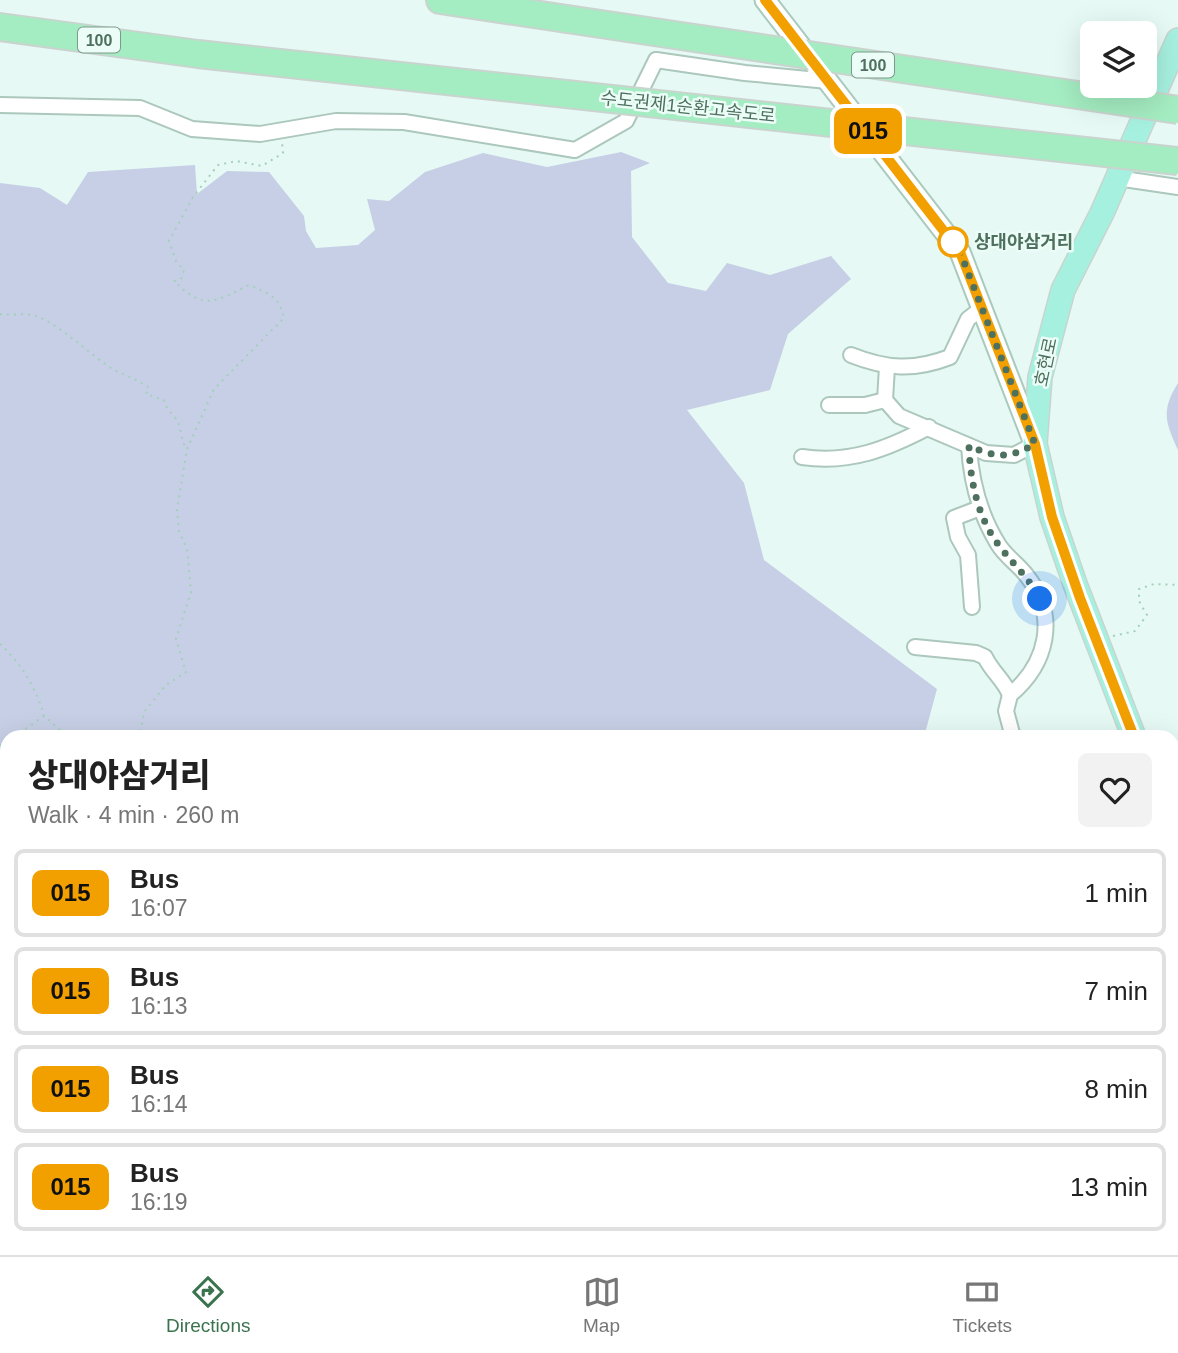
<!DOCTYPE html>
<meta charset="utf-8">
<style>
:root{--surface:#fff;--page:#f2f2f2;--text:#222;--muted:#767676;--line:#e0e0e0;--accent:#3b734f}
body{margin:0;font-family:Helvetica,"Noto Sans KR",sans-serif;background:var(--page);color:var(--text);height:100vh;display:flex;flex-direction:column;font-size:26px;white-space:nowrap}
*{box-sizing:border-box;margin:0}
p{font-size:23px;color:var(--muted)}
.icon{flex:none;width:38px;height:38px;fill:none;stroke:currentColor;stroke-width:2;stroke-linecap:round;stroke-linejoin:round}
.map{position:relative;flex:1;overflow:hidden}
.details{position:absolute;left:0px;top:730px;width:1180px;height:527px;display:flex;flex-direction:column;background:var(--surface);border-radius:21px 21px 0 0;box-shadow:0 7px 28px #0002}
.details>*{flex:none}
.badge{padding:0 14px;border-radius:10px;font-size:24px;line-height:46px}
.buttons{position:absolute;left:1080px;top:21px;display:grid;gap:14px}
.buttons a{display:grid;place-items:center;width:77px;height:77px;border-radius:10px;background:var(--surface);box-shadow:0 7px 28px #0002;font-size:35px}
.you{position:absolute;width:35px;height:35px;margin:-18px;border:5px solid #fff;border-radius:50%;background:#1a73e8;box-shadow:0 0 0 10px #1a73e833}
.map>.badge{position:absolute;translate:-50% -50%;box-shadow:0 0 0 4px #fff}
.round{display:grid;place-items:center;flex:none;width:74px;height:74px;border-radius:10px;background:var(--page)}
.overview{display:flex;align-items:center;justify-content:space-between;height:119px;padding:0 28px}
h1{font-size:33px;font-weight:800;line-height:52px}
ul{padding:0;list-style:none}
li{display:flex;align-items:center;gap:21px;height:88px;margin:0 14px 10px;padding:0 14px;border:4px solid var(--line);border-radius:10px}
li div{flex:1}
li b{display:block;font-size:26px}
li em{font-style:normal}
li .badge{min-width:77px;font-weight:700;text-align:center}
.dock{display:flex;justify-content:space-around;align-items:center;height:98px;border-top:2px solid var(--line);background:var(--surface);font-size:19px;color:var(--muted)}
.dock a{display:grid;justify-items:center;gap:4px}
.dock .selected{color:var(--accent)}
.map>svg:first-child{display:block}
</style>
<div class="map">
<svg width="1178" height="1255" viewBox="0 0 1178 1255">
<rect width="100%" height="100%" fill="#e6f9f5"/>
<!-- residential -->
<polygon fill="#d5f0e7" points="1178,1198 1178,1255 1018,1255 1031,1250 1172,1250 1173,1200"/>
<!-- green -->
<g fill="#c6cfe5">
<polygon points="621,152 650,163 631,171 632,237 668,283 706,291 727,263 770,275 831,256 851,279 788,334 770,390 687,410 744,483 764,560 937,689 924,737 7,737 7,1250 633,1250 629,1255 0,1255 0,183 40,188 67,205 88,172 195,165 197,194 227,171 269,172 304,216 306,231 316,248 358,245 375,230 367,199 389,201 425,172 483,153 547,167"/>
<path d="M 1178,383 L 1178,450 C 1165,422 1161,410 1178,383 Z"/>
</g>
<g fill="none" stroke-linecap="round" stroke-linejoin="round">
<!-- street casing -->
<g stroke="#acc7bb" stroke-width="18">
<g id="street">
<polyline points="0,105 140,108 192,129 260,134 336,121 404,122 575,150 626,121 656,60 745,73 828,81"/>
<polyline points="1117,178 1178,187"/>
<path d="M 851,355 C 886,369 914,371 950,357 L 968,319 L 982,308"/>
<polyline points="887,367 885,400 899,416 986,453 1014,455 1035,444"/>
<polyline points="829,405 865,405 885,400"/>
<path d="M 969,446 C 971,482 979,513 998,544 C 1005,556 1019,565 1027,576 C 1059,617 1047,664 1010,695 L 1006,711 L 1013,737"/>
<path d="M 802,457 C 850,464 887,449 929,427"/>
<polyline points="972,607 968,555 958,537 954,518 980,508"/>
<path d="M 915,647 L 976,653 L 985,657 C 992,672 1004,680 1010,695"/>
<polyline points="1172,976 1178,974"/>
<polyline points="1172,1191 1178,1188"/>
<polyline points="1172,1249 1178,1241"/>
<polyline points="1007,1255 1021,1250"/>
</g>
</g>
<!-- secondary casing -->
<g stroke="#a9cabc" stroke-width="23">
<polyline id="secondary" points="765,0 960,252 1034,443"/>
</g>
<!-- primary casing -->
<g stroke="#cad4cf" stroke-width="26">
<g id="primary">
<polyline points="1134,737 1075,584 1052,517 1035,444 1040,377 1063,290 1102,213 1178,40"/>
<polyline points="1172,835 1178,849"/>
</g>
</g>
<!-- highway casing -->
<g stroke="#cad4cf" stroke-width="30">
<g id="highway">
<polyline points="440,0 567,19"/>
<polyline points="0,27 198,54 548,92"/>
</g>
</g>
<!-- path -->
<g stroke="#a4d0bb" stroke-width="2" stroke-dasharray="2 5" stroke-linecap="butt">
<path d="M 0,314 C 12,316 28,312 39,317 C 64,329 83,348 105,364 C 118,374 135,377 149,388 L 146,394 L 164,400 C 166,410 171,412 177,420 C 182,429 180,439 186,448"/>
<polyline points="1113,636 1135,631 1147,615 1139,601 1139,589 1154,584 1178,585"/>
<path d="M 0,644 C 20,662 37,689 44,716"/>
<polyline points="14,737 44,716 68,737"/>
<path d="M 136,737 L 141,729 L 144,712 L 166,685 L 186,672 L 176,639 L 191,592 L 187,549 L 179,531 L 177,510 L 187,449 L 214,389 L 284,318 C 280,296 267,293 249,285 C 215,302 204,311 174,281 L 181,279 L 184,270 L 176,261 L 169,241 L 193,197 L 218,165 L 236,161 L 262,166 L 283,153 L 282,142"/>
<polyline points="0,746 7,742"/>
<polyline points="0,886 7,863"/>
<polyline points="0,1043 7,1048"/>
<polyline points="0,1217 7,1201"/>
</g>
<!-- street -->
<use href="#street" stroke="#fff" stroke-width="14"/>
<!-- secondary -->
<use href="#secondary" stroke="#fff" stroke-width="19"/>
<!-- primary -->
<use href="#primary" stroke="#a6f0df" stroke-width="23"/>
<!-- highway -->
<use href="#highway" stroke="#a4ecc1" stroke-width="26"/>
<!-- highway-bridge casing -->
<g stroke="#cad4cf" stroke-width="30" stroke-linecap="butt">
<g id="highway-bridge">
<polyline points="567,19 1178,110"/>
<polyline points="548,92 1178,161"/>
</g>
</g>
<!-- highway-bridge -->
<use href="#highway-bridge" stroke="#a4ecc1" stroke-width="26"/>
</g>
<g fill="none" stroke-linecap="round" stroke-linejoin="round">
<!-- line casing -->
<g stroke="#fff" stroke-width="16">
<polyline id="line" points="765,0 960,252 1035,444 1052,517 1080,598 1134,737"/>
</g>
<!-- line -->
<use href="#line" stroke="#f2a000" stroke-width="10"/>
<!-- walk -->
<path stroke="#4e705e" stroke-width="7" stroke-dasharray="0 12.6" d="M 953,242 L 960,252 L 1035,444 C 1008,459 997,458 969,446 C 970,481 978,520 1001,548 C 1015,566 1029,578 1040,599"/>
</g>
<!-- markers -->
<circle fill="#fff" stroke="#f2a000" stroke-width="3.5" cx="953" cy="242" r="14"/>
<g text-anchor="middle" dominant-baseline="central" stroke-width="5" stroke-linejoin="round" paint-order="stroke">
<!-- shield labels -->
<g fill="#ecfdf8" stroke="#7d9a8c" stroke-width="2">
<rect x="78" y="27.5" width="42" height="25" rx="5"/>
<rect x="852" y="52.5" width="42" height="25" rx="5"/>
</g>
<g font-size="16" font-weight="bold" fill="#4e705e">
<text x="99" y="40">100</text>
<text x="873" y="65">100</text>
</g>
<!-- street labels -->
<g font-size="18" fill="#4e705e" stroke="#ecfdf8">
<text transform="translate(688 107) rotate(6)">수도권제1순환고속도로</text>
<text transform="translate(1046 362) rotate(-78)">호현로</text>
</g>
<!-- stop labels -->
<g font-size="18" font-weight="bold" fill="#4e705e" stroke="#ecfdf8" text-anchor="start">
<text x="974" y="242">상대야삼거리</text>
</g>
</g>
</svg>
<div class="buttons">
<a><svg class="icon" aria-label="layers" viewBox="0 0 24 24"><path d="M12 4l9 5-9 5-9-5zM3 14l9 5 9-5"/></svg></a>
</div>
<div class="you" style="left:1040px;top:599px"></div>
<b class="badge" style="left:868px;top:131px;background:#f2a000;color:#111">015</b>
<section class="details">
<div class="overview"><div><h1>상대야삼거리</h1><p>Walk · 4 min · 260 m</p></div><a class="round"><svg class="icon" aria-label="heart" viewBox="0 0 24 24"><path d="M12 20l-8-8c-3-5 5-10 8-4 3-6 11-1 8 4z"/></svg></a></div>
<ul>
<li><span class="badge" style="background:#f2a000;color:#111">015</span><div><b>Bus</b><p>16:07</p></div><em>1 min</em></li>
<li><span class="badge" style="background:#f2a000;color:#111">015</span><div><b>Bus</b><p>16:13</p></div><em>7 min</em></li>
<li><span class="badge" style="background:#f2a000;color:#111">015</span><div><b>Bus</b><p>16:14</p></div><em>8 min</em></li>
<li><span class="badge" style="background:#f2a000;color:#111">015</span><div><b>Bus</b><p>16:19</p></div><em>13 min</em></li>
</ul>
</section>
</div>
<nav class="dock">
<a class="selected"><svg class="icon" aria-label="directions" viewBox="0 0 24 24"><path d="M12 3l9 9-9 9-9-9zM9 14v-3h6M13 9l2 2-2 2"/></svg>Directions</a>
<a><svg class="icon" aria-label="map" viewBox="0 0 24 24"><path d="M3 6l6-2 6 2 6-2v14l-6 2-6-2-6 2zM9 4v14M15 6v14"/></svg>Map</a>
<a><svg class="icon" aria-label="tickets" viewBox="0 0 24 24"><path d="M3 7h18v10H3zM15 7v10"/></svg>Tickets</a>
</nav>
